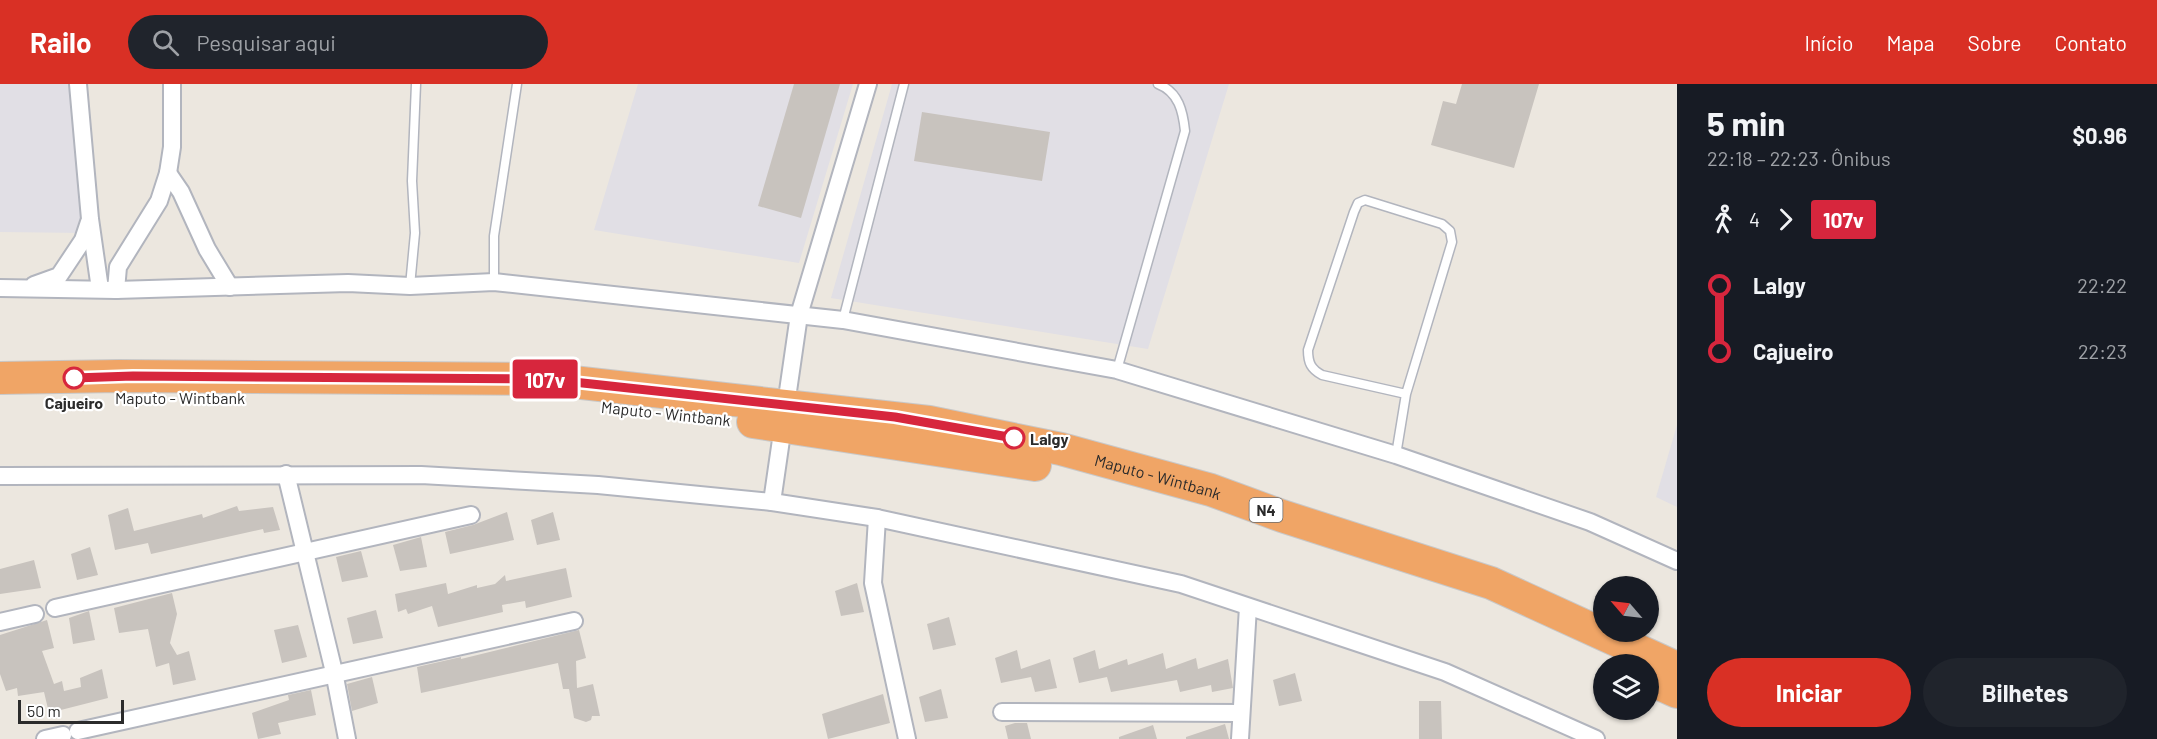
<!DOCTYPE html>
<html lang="pt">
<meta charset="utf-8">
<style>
:root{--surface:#171b24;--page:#20242c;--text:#f1f3f6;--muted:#9ea1a6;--accent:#d93025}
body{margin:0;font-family:Barlow,sans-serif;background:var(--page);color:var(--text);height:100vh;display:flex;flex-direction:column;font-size:22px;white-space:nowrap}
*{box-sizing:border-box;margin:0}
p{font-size:20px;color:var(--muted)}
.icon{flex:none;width:33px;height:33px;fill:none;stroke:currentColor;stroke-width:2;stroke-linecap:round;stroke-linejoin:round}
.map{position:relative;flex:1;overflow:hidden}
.details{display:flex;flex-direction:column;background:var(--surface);width:480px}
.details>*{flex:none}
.badge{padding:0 12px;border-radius:4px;font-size:21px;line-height:39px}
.needle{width:39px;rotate:298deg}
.fabs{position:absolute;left:1593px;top:492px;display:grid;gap:12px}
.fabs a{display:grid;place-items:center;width:66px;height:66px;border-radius:50%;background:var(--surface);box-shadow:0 2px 4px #0004;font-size:30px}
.scale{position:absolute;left:18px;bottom:15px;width:106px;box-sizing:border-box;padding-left:6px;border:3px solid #2b2b2b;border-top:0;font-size:16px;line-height:21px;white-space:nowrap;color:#2b2b2b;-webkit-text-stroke:4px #fff;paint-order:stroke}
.map>.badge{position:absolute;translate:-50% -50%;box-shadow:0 0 0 3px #fff}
.legs{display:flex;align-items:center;gap:9px;height:66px;padding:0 30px;font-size:20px}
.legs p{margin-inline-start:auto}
.summary{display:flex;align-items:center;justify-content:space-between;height:102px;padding:0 30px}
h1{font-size:33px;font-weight:700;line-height:45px}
.action{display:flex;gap:12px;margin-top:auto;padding:12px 30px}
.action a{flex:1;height:69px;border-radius:36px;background:var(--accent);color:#fff;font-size:24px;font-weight:700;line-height:69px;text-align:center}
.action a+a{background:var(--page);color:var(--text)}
ul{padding:0 30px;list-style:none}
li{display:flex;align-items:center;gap:21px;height:66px;font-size:22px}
li i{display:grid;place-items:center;width:9px;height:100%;margin:0 8px;background:currentColor}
li i::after{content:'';width:15px;height:15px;margin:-8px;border:4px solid;border-radius:50%;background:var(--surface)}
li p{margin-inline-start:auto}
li:first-child i{background:linear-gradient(#0000 50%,currentColor 0)}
li:last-child i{background:linear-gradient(currentColor 50%,#0000 0)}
header{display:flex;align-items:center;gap:36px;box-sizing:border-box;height:84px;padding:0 30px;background:var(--accent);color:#fff}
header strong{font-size:28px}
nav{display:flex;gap:33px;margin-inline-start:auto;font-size:21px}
.search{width:420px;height:54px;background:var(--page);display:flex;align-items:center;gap:15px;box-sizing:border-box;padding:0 21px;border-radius:33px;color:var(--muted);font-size:22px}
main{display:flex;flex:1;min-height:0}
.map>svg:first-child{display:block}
</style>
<header>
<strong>Railo</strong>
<div class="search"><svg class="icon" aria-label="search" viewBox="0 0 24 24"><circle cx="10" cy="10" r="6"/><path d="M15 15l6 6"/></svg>Pesquisar aqui</div>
<nav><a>Início</a><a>Mapa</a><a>Sobre</a><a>Contato</a></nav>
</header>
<main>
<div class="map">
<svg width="1677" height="655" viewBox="0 0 1677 655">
<rect width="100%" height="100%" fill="#ece7df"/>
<!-- industrial -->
<g fill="#e1dfe5">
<polygon points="0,0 70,0 83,149 0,148"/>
<polygon points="638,0 853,0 799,179 594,146"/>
<polygon points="892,0 1229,0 1148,265 831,214"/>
<polygon points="1677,341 1677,423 1656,413"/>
</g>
<!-- building -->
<g fill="#c8c3be">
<polygon points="794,0 840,0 801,134 758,122"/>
<polygon points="1462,0 1539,0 1514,84 1431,61 1443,17 1456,20"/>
<polygon points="922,28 1050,48 1042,97 914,77"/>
<polygon points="237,422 239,427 273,423 280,446 264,449 263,445 151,470 148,459 115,466 108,431 128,424 134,447 202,430 203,434"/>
<polygon points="507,428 514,456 450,470 445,448 473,441"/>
<polygon points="553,428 560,456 537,461 531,436"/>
<polygon points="421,453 427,483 400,487 393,461"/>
<polygon points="90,463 98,491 77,496 71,470"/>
<polygon points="361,467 368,493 342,498 336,473"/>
<polygon points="34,476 41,504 0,510 0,485"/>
<polygon points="566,484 572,513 526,524 525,517 502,521 503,528 438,543 432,522 408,530 406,525 398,528 395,510 446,499 448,510 477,501 477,504 495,500 505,491 506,497"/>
<polygon points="857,499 864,528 841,532 835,507"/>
<polygon points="172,509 177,530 170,559 177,571 189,567 196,596 173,601 169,579 156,583 148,545 119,549 114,524"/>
<polygon points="376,526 383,554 353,560 347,534"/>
<polygon points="89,527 95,556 73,560 69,534"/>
<polygon points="949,533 956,561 933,566 927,540"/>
<polygon points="47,536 54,564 42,567 54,600 62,597 64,607 81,603 80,594 102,585 108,614 49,629 44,608 18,612 17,604 6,607 0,590 0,551"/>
<polygon points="298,541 307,573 282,579 274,546"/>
<polygon points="579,546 586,574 576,577 577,604 593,600 600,632 592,632 591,636 586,638 574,634 569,605 563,605 558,579 421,609 417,583 461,573 461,575"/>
<polygon points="1017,566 1021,585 1050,575 1057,604 1035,608 1031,593 1001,599 995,574"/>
<polygon points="1095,566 1099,585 1127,575 1128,581 1163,569 1166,585 1196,574 1198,585 1228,575 1233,604 1212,608 1211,601 1180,608 1177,596 1111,608 1107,593 1079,599 1073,574"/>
<polygon points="1295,589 1302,617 1279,622 1273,596"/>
<polygon points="372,593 378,619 352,627 347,600"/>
<polygon points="941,605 948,634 925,638 919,613"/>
<polygon points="311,606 316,631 278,639 281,650 258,655 252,629 289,616 288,611"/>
<polygon points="883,610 890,639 828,655 822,630"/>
<polygon points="1419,617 1441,617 1442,655 1419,655"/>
<polygon points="1015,639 1027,639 1031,655 1008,655 1005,642"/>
<polygon points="1225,640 1229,655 1186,655 1186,653"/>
<polygon points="1153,641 1157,655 1119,655 1119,653"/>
</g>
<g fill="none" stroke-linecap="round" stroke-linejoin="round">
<!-- lane casing -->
<g stroke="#b2b5be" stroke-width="11">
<g id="lane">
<polyline points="494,198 494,152 517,0"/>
<polyline points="410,202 415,149 412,97 416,0"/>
<polyline points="843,236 904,0"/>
<path d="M 1117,286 L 1185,47 C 1183,28 1179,8 1158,0"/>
<path d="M 1396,371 L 1406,310 L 1452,158 L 1450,147 L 1442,140 L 1365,116 L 1358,119 L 1354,128 L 1308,266 C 1308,279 1311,285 1322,291 L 1406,310"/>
</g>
</g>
<!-- street casing -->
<g stroke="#b2b5be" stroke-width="20">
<g id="street">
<polyline points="78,0 90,135 100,205"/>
<polyline points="168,89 181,108 207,165 230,203"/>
<polyline points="34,201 59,192 83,156 89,138"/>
<polyline points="0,204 116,206 348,199 410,202 494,198 843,236 1117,286 1396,371 1590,438 1677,477"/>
<polyline points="116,206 118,183 159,117 168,89 172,63 172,0"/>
<polyline points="286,390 334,588 347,655"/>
<polyline points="0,392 421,391 598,401 772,418 877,434 1181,500 1445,588 1596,655"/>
<polyline points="772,418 799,231 868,0"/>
<polyline points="877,434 873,499 907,655"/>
<polyline points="55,524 471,431"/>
<polyline points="0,538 35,530"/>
<polyline points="1002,628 1240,629"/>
<polyline points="78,647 574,537"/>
<polyline points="45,655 63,651"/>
<polyline points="1240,655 1248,523"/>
</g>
</g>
<!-- highway casing -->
<g stroke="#c8c8c8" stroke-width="34">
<g id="highway">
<path id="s1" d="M 0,294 L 119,292 L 546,295 L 929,338 L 1061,365 L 1211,406 L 1282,432 L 1491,499 L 1677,584"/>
<polyline points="753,338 1035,381"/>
<polyline points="1648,595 1677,608"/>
</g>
</g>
<!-- lane -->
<use href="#lane" stroke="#fff" stroke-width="8"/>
<!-- street -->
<use href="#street" stroke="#fff" stroke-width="16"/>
<!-- highway -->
<use href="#highway" stroke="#f0a566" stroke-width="32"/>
</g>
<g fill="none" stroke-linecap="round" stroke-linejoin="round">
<!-- line-1 casing -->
<g stroke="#fff" stroke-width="14">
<polyline id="line-1" points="74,294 133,292 546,295 895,333 1014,354"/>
</g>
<!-- line-1 -->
<use href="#line-1" stroke="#d7263d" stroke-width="9"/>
</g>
<!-- markers -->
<g fill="#fff" stroke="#d7263d" stroke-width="3">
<circle cx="74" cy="294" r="10"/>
<circle cx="1014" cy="354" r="10"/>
</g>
<g text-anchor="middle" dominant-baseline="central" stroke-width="4.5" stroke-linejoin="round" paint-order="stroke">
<!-- shield labels -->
<rect fill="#fff" stroke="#6b6b6b" stroke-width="1.5" x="1249.5" y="414" width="33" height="24" rx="4.5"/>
<g font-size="15" font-weight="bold" fill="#2b2b2b">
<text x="1266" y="426">N4</text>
</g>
<!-- street labels -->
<g font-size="16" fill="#2b2b2b" stroke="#fff">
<text x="180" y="313">Maputo - Wintbank</text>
<text transform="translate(666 329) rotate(6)">Maputo - Wintbank</text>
<text stroke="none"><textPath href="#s1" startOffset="1167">Maputo - Wintbank</textPath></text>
</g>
<!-- stop labels -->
<g font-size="16" font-weight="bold" fill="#2b2b2b" stroke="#fff">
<text x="74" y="318">Cajueiro</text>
<text x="1030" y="354" text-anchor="start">Lalgy</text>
</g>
</g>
</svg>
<div class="fabs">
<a><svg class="needle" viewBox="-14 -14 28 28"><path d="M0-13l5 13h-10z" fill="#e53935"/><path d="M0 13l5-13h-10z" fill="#9ea1a6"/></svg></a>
<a><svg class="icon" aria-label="layers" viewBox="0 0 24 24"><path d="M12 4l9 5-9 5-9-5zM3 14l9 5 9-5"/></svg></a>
</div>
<div class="scale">50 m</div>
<b class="badge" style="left:545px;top:295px;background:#d7263d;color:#fff">107v</b>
</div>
<section class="details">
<div class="summary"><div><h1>5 min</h1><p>22:18 – 22:23 · Ônibus</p></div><b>$0.96</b></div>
<div class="legs"><svg class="icon" aria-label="walk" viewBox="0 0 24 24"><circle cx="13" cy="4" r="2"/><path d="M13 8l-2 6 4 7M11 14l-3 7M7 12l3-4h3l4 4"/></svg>4<svg class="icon" aria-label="forward" viewBox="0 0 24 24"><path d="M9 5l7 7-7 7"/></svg><b class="badge" style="background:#d7263d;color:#fff">107v</b></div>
<ul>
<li><i style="color:#d7263d"></i><b>Lalgy</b><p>22:22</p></li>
<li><i style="color:#d7263d"></i><b>Cajueiro</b><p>22:23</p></li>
</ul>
<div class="action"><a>Iniciar</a><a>Bilhetes</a></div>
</section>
</main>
